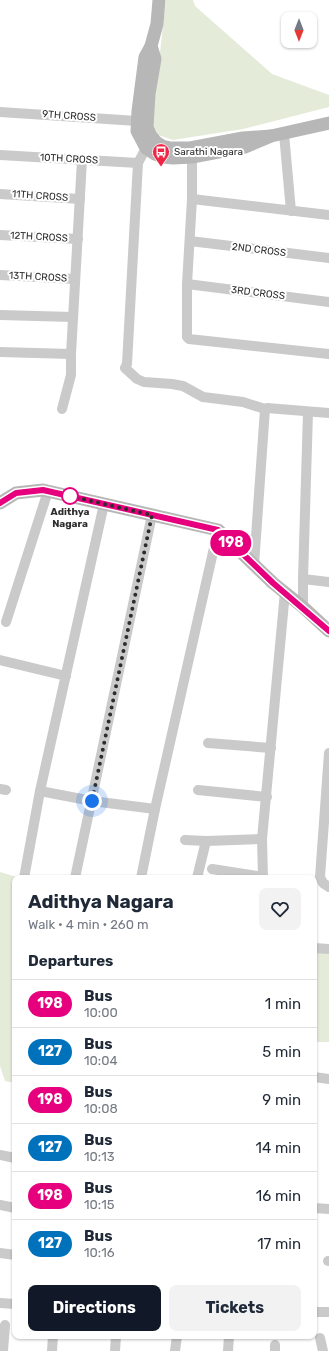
<!DOCTYPE html>
<meta charset="utf-8">
<style>
:root{--surface:#fff;--page:#f2f2f3;--text:#1f2937;--muted:#747a83;--line:#e0e1e3;--accent:#111827}
body{margin:0;font-family:Rubik,sans-serif;background:var(--page);color:var(--text);height:100vh;display:flex;flex-direction:column;font-size:15px;white-space:nowrap}
*{box-sizing:border-box;margin:0}
p{font-size:13px;color:var(--muted)}
.icon{flex:none;width:22px;height:22px;fill:none;stroke:currentColor;stroke-width:2;stroke-linecap:round;stroke-linejoin:round}
.map{position:relative;flex:1;overflow:hidden}
.side{position:absolute;left:12px;top:875px;width:305px;height:464px;display:flex;flex-direction:column;background:var(--surface);border-radius:8px;box-shadow:0 1px 3px #0004}
.side>*{flex:none}
.badge{padding:0 8px;border-radius:13px;font-size:14px;line-height:26px}
.needle{width:26px;rotate:180deg}
.tools{position:absolute;left:281px;top:12px;display:grid;gap:8px}
.tools a{display:grid;place-items:center;width:36px;height:36px;border-radius:8px;background:var(--surface);box-shadow:0 1px 3px #0004;font-size:20px}
.you{position:absolute;width:20px;height:20px;margin:-10px;border:3px solid #fff;border-radius:50%;background:#1a73e8;box-shadow:0 0 0 6px #1a73e833}
.map>.badge{position:absolute;translate:-50% -50%;box-shadow:0 0 0 2px #fff}
h2{padding:0 16px;font-size:15px;line-height:36px}
.round{display:grid;place-items:center;flex:none;width:42px;height:42px;border-radius:8px;background:var(--page)}
.headline{display:flex;align-items:center;justify-content:space-between;height:68px;padding:0 16px}
h1{font-size:19px;font-weight:700;line-height:30px}
.action{display:flex;gap:8px;margin-top:auto;padding:8px 16px}
.action a{flex:1;height:46px;border-radius:8px;background:var(--accent);color:#fff;font-size:16px;font-weight:700;line-height:46px;text-align:center}
.action a+a{background:var(--page);color:var(--text)}
ul{padding:0;list-style:none}
li{display:flex;align-items:center;gap:12px;height:48px;padding:0 16px;border-top:1px solid var(--line)}
li div{flex:1}
li b{display:block;font-size:15px}
li em{font-style:normal}
li .badge{min-width:44px;font-weight:700;text-align:center}
.map>svg:first-child{display:block}
</style>
<div class="map">
<svg width="329" height="1351" viewBox="0 0 329 1351">
<rect width="100%" height="100%" fill="#fff"/>
<!-- grass -->
<g fill="#e5ebd9">
<polygon points="166,0 193,0 195,6 272,74 329,95 329,107 243,129 173,140 158,135 152,122"/>
<polygon points="0,872 20,878 15,878 15,1083 5,1081 0,1066"/>
<polygon points="314,951 329,954 329,1042 314,1042"/>
</g>
<g fill="none" stroke-linecap="round" stroke-linejoin="round">
<!-- street -->
<g stroke="#cacaca" stroke-width="10">
<polyline points="0,112 137,121"/>
<polyline points="284,134 291,211"/>
<polyline points="150,144 146,148 138,163 127,364 125,368 137,379 144,382 172,384 183,386 203,397 243,402 265,409 267,408 329,413"/>
<polyline points="0,155 138,163"/>
<polyline points="192,157 192,199 187,284 187,337 189,339 329,354"/>
<polyline points="0,194 80,199"/>
<polyline points="192,199 329,215"/>
<polyline points="0,235 78,239"/>
<polyline points="190,241 329,258"/>
<polyline points="0,275 75,279"/>
<polyline points="187,284 329,302"/>
<polyline points="0,315 73,317"/>
<polyline points="0,352 71,354"/>
<polyline points="62,409 71,375 71,354 82,160"/>
<polyline points="254,565 265,409"/>
<polyline points="303,579 308,412"/>
<polyline points="303,607 303,579 329,582"/>
<polyline points="6,622 48,491"/>
<polyline points="0,660 66,676"/>
<polyline points="208,743 271,748"/>
<polyline points="329,753 320,877 323,883 329,887"/>
<polyline points="0,789 6,790"/>
<polyline points="198,790 267,797"/>
<polyline points="40,791 92,801 155,809"/>
<polyline points="185,840 206,841 197,878"/>
<polyline points="206,841 262,839"/>
<polyline points="212,869 263,877"/>
<polyline points="24,878 40,791 104,504"/>
<polyline points="75,878 152,515"/>
<polyline points="141,878 155,809 218,530"/>
<polyline points="263,878 262,839 285,592"/>
<polyline points="314,948 329,949"/>
<polyline points="314,1077 329,1079"/>
<polyline points="0,1155 15,1158"/>
<polyline points="0,1205 15,1208"/>
<polyline points="314,1208 329,1209"/>
<polyline points="0,1253 15,1255"/>
<polyline points="328,1261 329,1261"/>
<polyline points="0,1303 15,1304"/>
<polyline points="315,1312 329,1312"/>
<polyline points="320,1338 323,1351"/>
<polyline points="3,1351 5,1325"/>
<polyline points="52,1351 53,1336"/>
<polyline points="115,1351 116,1336"/>
<polyline points="175,1351 177,1336"/>
<polyline points="228,1351 229,1336"/>
<polyline points="275,1351 275,1345"/>
</g>
<!-- secondary -->
<g stroke="#b7b7b7" stroke-width="13">
<polyline points="159,0 157,24 151,46 145,57 138,111 137,131 146,148 155,154 164,157 173,158 192,157 245,147 271,136"/>
<polyline points="151,46 155,59 149,94 147,127 151,136 156,142 162,146 170,148 190,148 243,138 271,136 329,123"/>
<polyline points="0,503 16,493 43,490 218,530 273,583 303,607 329,631"/>
</g>
</g>
<g fill="none" stroke-linecap="round" stroke-linejoin="round">
<!-- line casing -->
<g stroke="#fff" stroke-width="9">
<polyline id="line" points="0,503 16,493 43,490 218,530 273,583 329,631"/>
</g>
<!-- line -->
<use href="#line" stroke="#e6007e" stroke-width="6"/>
<!-- walk -->
<polyline stroke="#2d2d2d" stroke-width="4" stroke-dasharray="0 7.2" points="70,496 152,515 92,801"/>
</g>
<!-- icons -->
<defs>
<g id="bus-pin" transform="scale(0.9)"><path d="M0 17L-7.5 6A9.5 9.5 0 1 1 7.5 6Z" fill="#ee2545" stroke="#fff"/><path d="M-5-6H5V4H4V6H2V4H-2V6H-4V4H-5ZM-3.5-4V0h7V-4ZM-3.5 1.2v1.5H-2V1.2ZM2 1.2v1.5H3.5V1.2Z" fill="#fff"/></g>
</defs>
<g fill-rule="evenodd">
<use href="#bus-pin" x="161" y="152"/>
</g>
<!-- markers -->
<circle fill="#fff" stroke="#e6007e" stroke-width="2" cx="70" cy="496" r="8"/>
<g text-anchor="middle" dominant-baseline="central" stroke-width="4" stroke-linejoin="round" paint-order="stroke">
<!-- street labels -->
<g font-size="10" fill="#2d2d2d" stroke="#fff">
<text transform="translate(69 116) rotate(4)">9TH CROSS</text>
<text transform="translate(69 159) rotate(3)">10TH CROSS</text>
<text transform="translate(40 196) rotate(4)">11TH CROSS</text>
<text transform="translate(39 237) rotate(3)">12TH CROSS</text>
<text transform="translate(259 250) rotate(7)">2ND CROSS</text>
<text transform="translate(38 277) rotate(3)">13TH CROSS</text>
<text transform="translate(258 293) rotate(7)">3RD CROSS</text>
</g>
<!-- poi labels -->
<g font-size="10" fill="#2d2d2d" stroke="#fff" text-anchor="start">
<text x="174" y="152">Sarathi Nagara</text>
</g>
<!-- stop labels -->
<g font-size="10" font-weight="bold" fill="#2d2d2d" stroke="#fff">
<text x="70" y="512">Adithya<tspan x="70" dy="12">Nagara</tspan></text>
</g>
</g>
</svg>
<div class="tools">
<a><svg class="needle" viewBox="-14 -14 28 28"><path d="M0-13l5 13h-10z" fill="#e53935"/><path d="M0 13l5-13h-10z" fill="#747a83"/></svg></a>
</div>
<div class="you" style="left:92px;top:801px"></div>
<b class="badge" style="left:231px;top:543px;background:#e6007e;color:#fff">198</b>
<section class="side">
<div class="headline"><div><h1>Adithya Nagara</h1><p>Walk · 4 min · 260 m</p></div><a class="round"><svg class="icon" aria-label="heart" viewBox="0 0 24 24"><path d="M12 20l-8-8c-3-5 5-10 8-4 3-6 11-1 8 4z"/></svg></a></div>
<h2>Departures</h2>
<ul>
<li><span class="badge" style="background:#e6007e;color:#fff">198</span><div><b>Bus</b><p>10:00</p></div><em>1 min</em></li>
<li><span class="badge" style="background:#0072bc;color:#fff">127</span><div><b>Bus</b><p>10:04</p></div><em>5 min</em></li>
<li><span class="badge" style="background:#e6007e;color:#fff">198</span><div><b>Bus</b><p>10:08</p></div><em>9 min</em></li>
<li><span class="badge" style="background:#0072bc;color:#fff">127</span><div><b>Bus</b><p>10:13</p></div><em>14 min</em></li>
<li><span class="badge" style="background:#e6007e;color:#fff">198</span><div><b>Bus</b><p>10:15</p></div><em>16 min</em></li>
<li><span class="badge" style="background:#0072bc;color:#fff">127</span><div><b>Bus</b><p>10:16</p></div><em>17 min</em></li>
</ul>
<div class="action"><a>Directions</a><a>Tickets</a></div>
</section>
</div>
